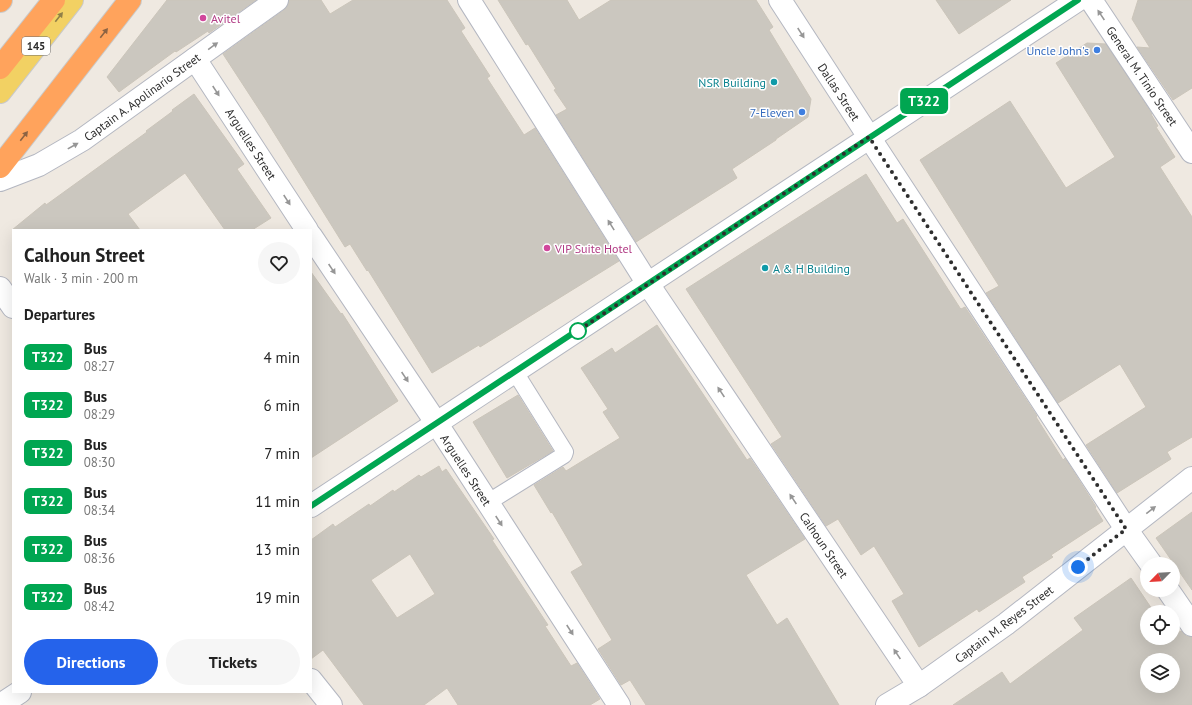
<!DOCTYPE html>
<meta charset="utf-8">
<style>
:root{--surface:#fff;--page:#f6f6f6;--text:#222;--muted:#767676;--accent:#2563eb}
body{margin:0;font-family:"PT Sans",sans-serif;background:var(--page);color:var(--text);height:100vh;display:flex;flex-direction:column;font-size:15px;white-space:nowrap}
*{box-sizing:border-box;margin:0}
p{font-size:13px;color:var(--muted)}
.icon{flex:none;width:22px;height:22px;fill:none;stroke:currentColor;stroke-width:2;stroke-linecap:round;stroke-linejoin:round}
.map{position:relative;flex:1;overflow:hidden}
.panel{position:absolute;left:12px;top:229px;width:300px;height:464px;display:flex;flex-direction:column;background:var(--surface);border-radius:0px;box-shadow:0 4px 16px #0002}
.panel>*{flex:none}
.badge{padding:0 8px;border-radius:6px;font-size:14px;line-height:26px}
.needle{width:26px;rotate:246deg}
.controls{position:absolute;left:1140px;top:557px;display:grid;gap:8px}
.controls a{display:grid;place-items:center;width:40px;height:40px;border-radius:50%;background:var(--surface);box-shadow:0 4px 16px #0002;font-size:20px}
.you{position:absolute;width:20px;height:20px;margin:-10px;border:3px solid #fff;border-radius:50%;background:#1a73e8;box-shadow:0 0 0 6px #1a73e833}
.map>.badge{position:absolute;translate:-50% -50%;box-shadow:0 0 0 2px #fff}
h2{padding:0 12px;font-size:15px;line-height:36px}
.round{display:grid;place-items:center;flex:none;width:42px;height:42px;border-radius:21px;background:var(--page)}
.head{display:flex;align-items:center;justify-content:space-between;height:68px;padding:0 12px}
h1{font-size:19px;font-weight:700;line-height:30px}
.primary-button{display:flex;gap:8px;margin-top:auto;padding:8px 12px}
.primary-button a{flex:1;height:46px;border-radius:24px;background:var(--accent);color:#fff;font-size:16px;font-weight:700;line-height:46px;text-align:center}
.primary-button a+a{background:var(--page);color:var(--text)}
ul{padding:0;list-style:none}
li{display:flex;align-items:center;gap:12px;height:48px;padding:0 12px}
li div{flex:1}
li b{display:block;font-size:15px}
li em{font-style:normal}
li .badge{min-width:44px;font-weight:700;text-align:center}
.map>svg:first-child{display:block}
</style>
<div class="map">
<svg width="1192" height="705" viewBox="0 0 1192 705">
<rect width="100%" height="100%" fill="#efe9e1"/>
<!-- building -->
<g fill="#cbc7bf" stroke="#cbc5ba" fill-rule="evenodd">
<polygon points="167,0 256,0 209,33 208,31 176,52 175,51 119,92 107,77"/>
<polygon points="289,0 321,0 330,14 353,0 447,0 465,28 461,31 490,76 487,78 524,135 535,128 619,261 480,347 479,345 432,373 368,270 367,271 350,244 345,247 266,120 223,54 284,10 288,5"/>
<polygon points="498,0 567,0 579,20 611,0 756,0 773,27 769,30 811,99 808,117 776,139 776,140 732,169 737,178 636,242 556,115 567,109 554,90 556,89 528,44 526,45"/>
<polygon points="936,0 1011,0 959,34"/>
<polygon points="1138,0 1192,0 1192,88 1173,100 1137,47 1150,48 1132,19"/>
<polygon points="1087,43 1106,44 1152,114 1151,114 1158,126 1156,127 1175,157 1160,167 1192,217 1192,437 1167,452 1171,459 1117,493 1086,445 1146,407 1120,364 1058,403 986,293 999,286 920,160 1010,101 1066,188 1115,157 1056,63"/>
<polygon points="194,94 244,164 237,169 271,218 252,230 225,230 185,173 128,214 140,230 12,230 45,203 46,205 147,132 146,131 173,111 172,110"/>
<polygon points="866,174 897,223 903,219 960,308 961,309 965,307 1037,416 1036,417 1063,460 1065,458 1096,507 1095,508 1103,521 1051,555 1053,557 1022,577 1025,582 979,612 977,609 919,647 892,601 904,594 874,546 861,555 838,519 826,526 771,444 782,437 686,289"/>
<polygon points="311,272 341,314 342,313 398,401 311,458"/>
<polygon points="657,325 747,460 750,458 805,539 746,575 777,625 787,618 839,705 646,705 630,680 621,685 598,649 612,640 571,572 583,565 552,512 551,513 534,485 563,467 566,471 620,438 603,412 608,409 581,368 612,348 615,353"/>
<polygon points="518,395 553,451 507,478 473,422"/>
<path d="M 439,466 L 442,472 L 446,469 L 494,539 L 492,540 L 548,625 L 545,626 L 571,666 L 577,663 L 600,699 L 590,705 L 458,705 L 447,688 L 424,705 L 364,705 L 323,650 L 311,659 L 311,540 L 333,524 L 335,527 L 369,504 L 370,506 L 393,490 L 394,492 L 419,475 L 421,477 ZM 410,554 L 435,594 L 397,618 L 371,580 Z"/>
<polygon points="1192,512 1192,590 1156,538"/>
<path d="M 1131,578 L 1154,612 L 1147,612 L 1147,638 L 1173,638 L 1173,636 L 1181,631 L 1186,636 L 1192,637 L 1192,705 L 953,705 L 1002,672 L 1010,684 L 1083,630 L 1074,618 ZM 1147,660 L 1173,660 L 1173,686 L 1147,686 Z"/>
</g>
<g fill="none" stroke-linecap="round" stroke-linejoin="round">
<!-- lane casing -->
<g stroke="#b4b7c1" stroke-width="18">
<polyline id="lane" points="487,503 564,455 565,452 515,372"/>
</g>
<!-- street casing -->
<g stroke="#b4b7c1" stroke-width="24">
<g id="street">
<polyline points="469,0 648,284 919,686"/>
<polyline points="780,0 869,137 1126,529 1151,564"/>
<polyline points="1091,0 1192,152"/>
<polyline points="195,59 307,230"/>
<polyline points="311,236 437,424 619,705"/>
<polyline points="0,288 13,307"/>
<polyline points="1168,590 1192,625"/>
<polyline points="311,680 331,705"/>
</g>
</g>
<!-- secondary casing -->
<g stroke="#b4b7c1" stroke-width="24">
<g id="secondary">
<polyline points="0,180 39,165 82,140 277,0"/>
<path d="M 311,506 C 567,339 821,168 1078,0"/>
<polyline points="0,705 20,692"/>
<polyline points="887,705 919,686 1006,624 1192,478"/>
</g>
</g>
<!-- primary casing -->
<g stroke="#c9c9c9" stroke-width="24">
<polyline id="primary" points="0,92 72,0"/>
</g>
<!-- highway casing -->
<g stroke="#c9c9c9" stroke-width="24">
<g id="highway">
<polyline points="0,1 1,0"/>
<polyline points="0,68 54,0"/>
<polyline points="0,167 130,0"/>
</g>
</g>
<!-- lane -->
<use href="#lane" stroke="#fff" stroke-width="16"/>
<!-- street -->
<use href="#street" stroke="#fff" stroke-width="22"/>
<!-- secondary -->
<use href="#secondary" stroke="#fff" stroke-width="22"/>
<!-- primary -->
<use href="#primary" stroke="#f2d163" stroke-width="22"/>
<!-- highway -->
<use href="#highway" stroke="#ffa35c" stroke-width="22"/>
</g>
<!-- one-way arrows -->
<defs><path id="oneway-solid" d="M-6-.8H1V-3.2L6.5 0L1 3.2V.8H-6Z"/></defs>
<g fill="#969696">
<use href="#oneway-solid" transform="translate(1101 15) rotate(-124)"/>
<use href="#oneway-solid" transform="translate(801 33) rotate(57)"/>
<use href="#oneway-solid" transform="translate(213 46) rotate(-36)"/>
<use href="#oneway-solid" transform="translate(216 91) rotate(57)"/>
<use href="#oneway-solid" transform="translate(73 146) rotate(-29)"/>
<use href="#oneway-solid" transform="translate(287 200) rotate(57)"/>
<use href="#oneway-solid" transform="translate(611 225) rotate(-122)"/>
<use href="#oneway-solid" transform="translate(332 269) rotate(56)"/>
<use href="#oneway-solid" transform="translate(405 377) rotate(56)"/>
<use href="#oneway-solid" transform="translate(721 392) rotate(-124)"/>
<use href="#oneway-solid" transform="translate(793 499) rotate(-124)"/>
<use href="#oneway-solid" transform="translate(1151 510) rotate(-38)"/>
<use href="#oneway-solid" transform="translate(499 521) rotate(57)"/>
<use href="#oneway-solid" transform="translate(570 630) rotate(57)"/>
<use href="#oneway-solid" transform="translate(897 654) rotate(-124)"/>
</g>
<use fill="#908048" href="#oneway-solid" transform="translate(59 17) rotate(-52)"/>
<g fill="#8c6343">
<use href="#oneway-solid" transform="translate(104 33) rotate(-52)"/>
<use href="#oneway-solid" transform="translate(24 136) rotate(-52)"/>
</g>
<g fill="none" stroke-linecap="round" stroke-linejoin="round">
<!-- line casing -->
<g stroke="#fff" stroke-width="9">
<polyline id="line" points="311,506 1078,0"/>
</g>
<!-- line -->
<use href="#line" stroke="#00a651" stroke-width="6"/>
<!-- walk -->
<polyline stroke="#2e2e2e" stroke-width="4" stroke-dasharray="0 7.2" points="578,331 576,332 869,137 1126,529 1078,567"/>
</g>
<!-- markers -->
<g fill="#d1479c" stroke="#fff" stroke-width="1.5">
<circle cx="203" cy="18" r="4"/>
<circle cx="547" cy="248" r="4"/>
</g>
<g fill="#3f7fe0" stroke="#fff" stroke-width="1.5">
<circle cx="1097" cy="50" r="4"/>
<circle cx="802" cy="112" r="4"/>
</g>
<g fill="#0f9aa8" stroke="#fff" stroke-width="1.5">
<circle cx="774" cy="82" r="4"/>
<circle cx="765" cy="268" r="4"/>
</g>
<circle fill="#fff" stroke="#00a651" stroke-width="2" cx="578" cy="331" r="8"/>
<g text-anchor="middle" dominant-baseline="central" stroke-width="3" stroke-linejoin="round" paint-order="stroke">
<!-- shield labels -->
<rect fill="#fff" stroke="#6d6d6d" stroke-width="1" x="22" y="37" width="28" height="18" rx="3"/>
<g font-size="11" font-weight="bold" fill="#2e2e2e">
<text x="36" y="46">145</text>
</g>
<!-- hotel labels -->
<g font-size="12" fill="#b23c85" stroke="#fff" text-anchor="start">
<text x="211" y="18">Avitel</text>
<text x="555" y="248">VIP Suite Hotel</text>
</g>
<!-- shop labels -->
<g font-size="12" fill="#366cbe" stroke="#fff" text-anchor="end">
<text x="1089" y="50">Uncle John's</text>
<text x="794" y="112">7-Eleven</text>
</g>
<!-- street labels -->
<g font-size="12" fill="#2e2e2e" stroke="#fff">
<text transform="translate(1142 76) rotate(56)">General M. Tinio Street</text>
<text transform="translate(839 92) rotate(57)">Dallas Street</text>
<text transform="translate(142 97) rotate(-36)">Captain A. Apolinario Street</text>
<text transform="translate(251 144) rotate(57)">Arguelles Street</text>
<text transform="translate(466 470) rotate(57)">Arguelles Street</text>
<text transform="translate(824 545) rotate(56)">Calhoun Street</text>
<text transform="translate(1004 624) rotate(-37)">Captain M. Reyes Street</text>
</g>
<!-- culture labels -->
<g font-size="12" fill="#0d838f" stroke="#fff" text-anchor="end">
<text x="766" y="82">NSR Building</text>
<text x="773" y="268" text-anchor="start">A &amp; H Building</text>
</g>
</g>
</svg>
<div class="controls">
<a><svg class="needle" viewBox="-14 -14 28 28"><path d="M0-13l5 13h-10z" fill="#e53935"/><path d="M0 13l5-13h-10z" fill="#767676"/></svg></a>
<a><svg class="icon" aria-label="locate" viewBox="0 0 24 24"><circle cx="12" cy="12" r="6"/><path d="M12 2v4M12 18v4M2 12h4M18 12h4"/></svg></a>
<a><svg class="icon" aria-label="layers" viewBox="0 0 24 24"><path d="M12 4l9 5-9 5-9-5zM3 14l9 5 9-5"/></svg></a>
</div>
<div class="you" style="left:1078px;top:567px"></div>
<b class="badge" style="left:924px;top:101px;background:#00a651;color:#fff">T322</b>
<section class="panel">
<div class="head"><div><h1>Calhoun Street</h1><p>Walk · 3 min · 200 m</p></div><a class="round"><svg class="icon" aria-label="heart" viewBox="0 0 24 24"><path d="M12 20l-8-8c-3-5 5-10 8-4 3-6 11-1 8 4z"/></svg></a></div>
<h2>Departures</h2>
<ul>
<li><span class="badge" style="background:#00a651;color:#fff">T322</span><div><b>Bus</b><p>08:27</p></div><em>4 min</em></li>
<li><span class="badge" style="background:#00a651;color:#fff">T322</span><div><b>Bus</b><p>08:29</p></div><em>6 min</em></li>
<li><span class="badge" style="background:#00a651;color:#fff">T322</span><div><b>Bus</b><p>08:30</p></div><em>7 min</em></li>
<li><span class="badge" style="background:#00a651;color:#fff">T322</span><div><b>Bus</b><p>08:34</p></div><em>11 min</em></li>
<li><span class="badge" style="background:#00a651;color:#fff">T322</span><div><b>Bus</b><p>08:36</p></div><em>13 min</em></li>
<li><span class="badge" style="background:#00a651;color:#fff">T322</span><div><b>Bus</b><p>08:42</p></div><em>19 min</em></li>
</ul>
<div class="primary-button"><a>Directions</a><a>Tickets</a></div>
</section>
</div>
